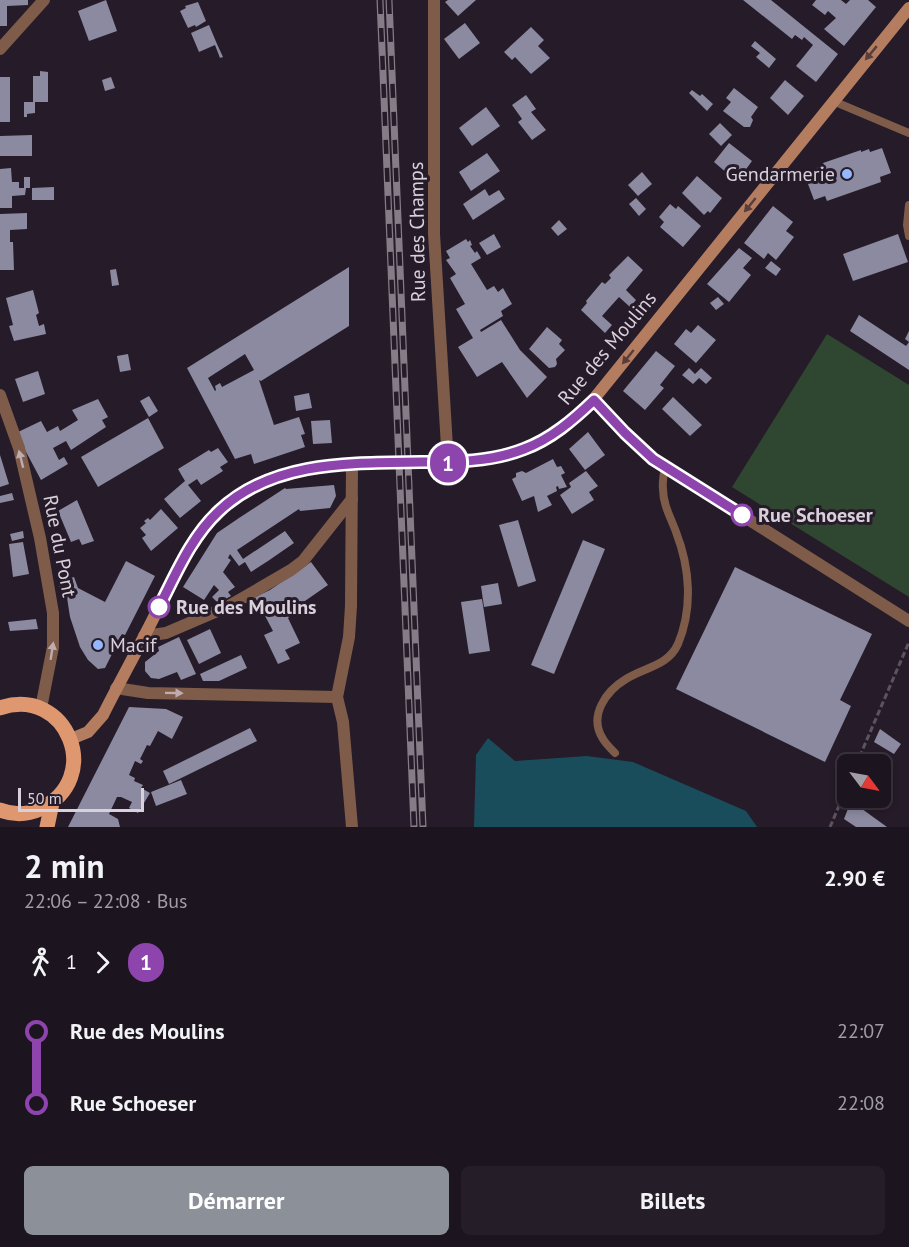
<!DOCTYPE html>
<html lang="fr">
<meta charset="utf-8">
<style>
:root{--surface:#1c141f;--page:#251d28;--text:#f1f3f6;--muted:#a09ea4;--line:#3a333d;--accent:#8c9099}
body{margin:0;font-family:"PT Sans",sans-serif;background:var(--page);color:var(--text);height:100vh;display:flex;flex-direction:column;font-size:22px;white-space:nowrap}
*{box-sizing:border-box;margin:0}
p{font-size:20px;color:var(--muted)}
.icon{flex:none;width:33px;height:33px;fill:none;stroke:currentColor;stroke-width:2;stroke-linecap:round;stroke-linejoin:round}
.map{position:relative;height:827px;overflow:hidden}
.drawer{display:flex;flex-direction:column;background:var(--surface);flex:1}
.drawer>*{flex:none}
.badge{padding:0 12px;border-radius:20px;font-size:21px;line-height:39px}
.needle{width:39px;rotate:122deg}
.buttons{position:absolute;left:837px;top:754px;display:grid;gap:12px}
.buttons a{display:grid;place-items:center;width:54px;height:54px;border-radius:9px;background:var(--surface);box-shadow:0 3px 9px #0003,0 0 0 2px var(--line);font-size:30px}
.scale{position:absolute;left:18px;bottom:15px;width:126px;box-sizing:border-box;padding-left:6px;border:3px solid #d8d0da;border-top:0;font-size:16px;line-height:21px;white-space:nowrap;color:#d8d0da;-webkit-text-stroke:4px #261b29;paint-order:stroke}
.map>.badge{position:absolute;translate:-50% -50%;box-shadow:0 0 0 3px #fff}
.legs{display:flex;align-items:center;gap:9px;height:66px;padding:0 24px;font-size:20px}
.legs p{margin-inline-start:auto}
.summary{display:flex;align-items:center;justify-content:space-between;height:102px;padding:0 24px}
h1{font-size:33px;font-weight:800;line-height:45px}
.action{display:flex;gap:12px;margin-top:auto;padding:12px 24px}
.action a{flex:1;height:69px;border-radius:9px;background:var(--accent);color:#fff;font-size:24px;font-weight:800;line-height:69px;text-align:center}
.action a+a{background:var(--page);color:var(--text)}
ul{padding:0 24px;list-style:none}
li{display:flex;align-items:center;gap:21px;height:72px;font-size:22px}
li i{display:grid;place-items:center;width:9px;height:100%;margin:0 8px;background:currentColor}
li i::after{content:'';width:15px;height:15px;margin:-8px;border:4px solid;border-radius:50%;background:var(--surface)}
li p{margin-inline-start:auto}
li:first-child i{background:linear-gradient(#0000 50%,currentColor 0)}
li:last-child i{background:linear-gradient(currentColor 50%,#0000 0)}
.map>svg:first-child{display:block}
</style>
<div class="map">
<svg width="909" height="827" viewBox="0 0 909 827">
<rect width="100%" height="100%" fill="#261b29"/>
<!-- green -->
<polygon fill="#2f4630" points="827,334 909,385 909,597 732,487"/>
<!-- water -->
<polygon fill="#194d5c" points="488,738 515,761 587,756 633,762 746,811 757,827 474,827 476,755"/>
<!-- building -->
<g fill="#8b8aa0" fill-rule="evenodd">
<polygon points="0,0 28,0 28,5 7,6 7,26 0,26"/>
<polygon points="106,0 117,31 89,41 78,11"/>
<polygon points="448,0 476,0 458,16 445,2"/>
<polygon points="743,0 771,0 838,54 816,82 796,66 813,45 804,37 802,40 795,35 792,39"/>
<polygon points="816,0 841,0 846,4 850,0 868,0 876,7 844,46 824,29 836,18 828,11 825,15 812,5"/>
<polygon points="198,2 206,21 196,27 195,25 188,28 180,11 186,8 185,6"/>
<polygon points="465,23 480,43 459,59 444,39"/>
<polygon points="209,25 217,44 223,57 220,58 215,45 199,52 191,33"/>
<polygon points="531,27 544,40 538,46 550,58 531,74 515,57 512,60 504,52"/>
<polygon points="755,41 776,59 769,68 756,57 760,53 751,46"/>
<polygon points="40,71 48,72 48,102 33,102 33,76 40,76"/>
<rect x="0" y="77" width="10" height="45"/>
<polygon points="111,77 115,88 105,91 102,80"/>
<polygon points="785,80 804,96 788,115 770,98"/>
<polygon points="734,88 758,107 751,117 753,120 750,127 744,127 723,111 731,102 726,98"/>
<polygon points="692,90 700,96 702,94 713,104 707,111 689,93"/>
<polygon points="526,95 536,109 531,112 546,130 532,140 518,122 522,119 512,105"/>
<polygon points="24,102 35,102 35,113 27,114 27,117 24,117"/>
<polygon points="486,107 500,126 472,146 459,128"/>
<polygon points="720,123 732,135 721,146 709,134"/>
<polygon points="32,135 32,156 0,156 0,136"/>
<polygon points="729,143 752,161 744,172 744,176 736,181 714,162"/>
<polygon points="882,148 891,173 880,177 881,182 827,201 825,196 814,200 805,176 816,171 815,169 824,165 823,163 861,150 861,152 869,149 870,152"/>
<polygon points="487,153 500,171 471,191 459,172"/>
<polygon points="11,168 12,182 19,182 19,188 24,188 24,177 30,177 30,188 26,188 25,195 12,196 12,208 0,208 0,169"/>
<polygon points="642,172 652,184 638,196 628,185"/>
<polygon points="697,176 722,198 710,213 708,211 704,215 682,193"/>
<polygon points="54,187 54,200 32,200 32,188"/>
<polygon points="485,189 489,196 499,190 505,199 473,220 463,204"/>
<polygon points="636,198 646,209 639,216 629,204"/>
<polygon points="670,204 676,209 678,206 701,226 683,247 660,227 664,222 659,217"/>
<polygon points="773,206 793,222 786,231 794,237 776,260 768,253 764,259 744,243"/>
<polygon points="27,213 27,229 10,230 10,242 13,242 14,270 0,270 0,214"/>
<polygon points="559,220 567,229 558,236 551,228"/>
<polygon points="494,234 501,247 487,255 479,243"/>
<polygon points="898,234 908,262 853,281 843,254"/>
<polygon points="466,239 468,242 470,240 472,245 470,246 475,253 477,251 481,258 471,264 487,290 494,286 498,292 503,288 512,304 501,311 503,316 480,330 481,332 501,320 520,350 547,377 527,398 502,362 477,377 458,347 473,338 456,309 465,304 450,278 456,274 446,260 450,258 446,251"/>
<polygon points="739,248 752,258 743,268 751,275 729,302 707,284"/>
<polygon points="628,256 643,270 626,290 636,300 630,307 619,297 602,316 612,325 605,333 581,310 587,303 586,301 602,282 605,284 611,278 609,275"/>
<polygon points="771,261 781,269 776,276 765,268"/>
<path d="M 349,267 L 349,326 L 261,381 L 259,380 L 274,425 L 299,417 L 305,434 L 301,435 L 305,447 L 254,464 L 251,454 L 235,459 L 187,368 ZM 245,354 L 254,370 L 222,387 L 220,383 L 215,386 L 216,390 L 215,391 L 208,378 Z"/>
<polygon points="116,269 119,285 112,286 110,270"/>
<polygon points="33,290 39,313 36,315 39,326 44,324 46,334 14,341 9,326 13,325 6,298"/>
<polygon points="718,297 724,304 716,310 710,303"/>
<polygon points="859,315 906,346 909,342 905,339 909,331 909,370 850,331"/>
<polygon points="698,325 716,340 696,363 674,344 686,329 691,333"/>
<polygon points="547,327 562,340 559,344 565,350 556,359 557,364 555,367 549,368 529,349"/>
<polygon points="656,351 675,366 660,385 664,388 645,410 623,391"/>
<polygon points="128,354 131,370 120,372 117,356"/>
<polygon points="689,368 695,374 701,368 712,378 706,384 699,378 693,384 682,375"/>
<polygon points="38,371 45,394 23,402 15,379"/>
<polygon points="309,393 312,408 296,411 294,396"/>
<polygon points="149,396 158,411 149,417 140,401"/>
<polygon points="673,397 702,425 690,436 662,409"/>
<polygon points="98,399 108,417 102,420 106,427 71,450 66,441 53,448 59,460 64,457 68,464 41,480 16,433 41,421 47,432 58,426 60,431 78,420 72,410"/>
<polygon points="148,418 164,448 98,487 81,457"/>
<polygon points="330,420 332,443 313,444 311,421"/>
<polygon points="588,432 605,455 585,470 569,449"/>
<polygon points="218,448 228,462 220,467 223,471 201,485 197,479 188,485 201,501 180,518 164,499 185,481 178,469 209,450 211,452"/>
<polygon points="0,455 9,484 0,487"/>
<polygon points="553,459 557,467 561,466 565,473 561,475 567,487 559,489 558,486 556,487 557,491 547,496 552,505 538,512 534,496 522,501 512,479 516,477 516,473 522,471 526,473"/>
<polygon points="586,471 598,486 589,492 594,500 572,514 560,495 571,487 569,483"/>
<polygon points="334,485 336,496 330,508 300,511 299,509 237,550 243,559 285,531 294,543 268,561 251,572 245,562 239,566 230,554 228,558 231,560 223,572 235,587 228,592 231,596 218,603 212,597 219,590 214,585 204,600 183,587 217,533 239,518 285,488 286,489"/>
<polygon points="12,493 14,500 0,503 0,496"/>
<polygon points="77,500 94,541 82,545 79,539 71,542 58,511"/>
<polygon points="161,509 178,528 151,551 142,538 146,535 140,528 146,523 144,521 148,518 150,520"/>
<polygon points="518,520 536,581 518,587 499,525"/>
<polygon points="23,531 24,538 12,541 10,534"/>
<polygon points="583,540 605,549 554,674 531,665"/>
<polygon points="23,542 29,574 13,577 9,544"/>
<polygon points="126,561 155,576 125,635 122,634 105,668 98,669 88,660 80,647 70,617 66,591 60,593 58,582 74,577 78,588 105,602"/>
<polygon points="311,562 328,585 292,610 294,613 288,618 300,643 285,650 290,659 278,664 264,635 273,631 255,597 270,590"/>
<polygon points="735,567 872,634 840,700 851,706 825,762 676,689"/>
<polygon points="498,583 502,604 484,607 481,586"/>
<polygon points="482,599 490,651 469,654 461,602"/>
<polygon points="36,619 38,629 10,631 8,622"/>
<polygon points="210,629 221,653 199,664 187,640"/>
<polygon points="179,637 196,674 181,680 177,672 159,679 151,678 145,671 145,662 159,651 158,647"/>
<polygon points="241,655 247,668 219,681 203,681 200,674"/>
<polygon points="129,707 166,709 183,717 172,739 158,731 150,746 147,745 140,759 143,761 141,764 135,761 129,775 135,778 134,781 143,785 141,788 150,793 138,813 129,808 132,802 121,797 117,797 109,814 118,819 120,827 68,827"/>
<polygon points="250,728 257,741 169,784 163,771"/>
<polygon points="880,729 901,744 894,754 874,742"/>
<polygon points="181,780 187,794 156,806 151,792"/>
<polygon points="851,801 887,827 856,827 844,819"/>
</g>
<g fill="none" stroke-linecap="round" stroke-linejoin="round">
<!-- path -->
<g stroke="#5d5360" stroke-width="3" stroke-dasharray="6 3" stroke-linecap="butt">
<polyline points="856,765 909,642"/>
<polyline points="830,827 848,785"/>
</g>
<!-- lane -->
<g stroke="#7e5c49" stroke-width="8">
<polyline points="833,101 909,133"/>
<polyline points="909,205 907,225 909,236"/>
<path d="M 615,753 C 611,749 606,744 603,739 C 588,716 606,691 626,679 C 645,667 668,666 678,644 C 693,608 690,568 676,532 C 671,518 663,505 663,489 C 662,482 664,473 665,466"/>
</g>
<!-- street -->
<g stroke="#7e5c49" stroke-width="12">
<polyline points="434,0 434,234 448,463"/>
<polyline points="0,49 44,0"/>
<polyline points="0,395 19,448 40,538 53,613 53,647 41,708"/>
<polyline points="593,400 625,433 653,459 909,621"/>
<polyline points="144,636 166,633 229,606 291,570 303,561 352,499"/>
<polyline points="116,688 148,693 337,697"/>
<polyline points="352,827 343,722 337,697 349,637 351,606 352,465"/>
</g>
<!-- secondary -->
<path stroke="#b47d60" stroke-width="12" d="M 71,739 L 88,732 L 103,715 C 119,683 137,651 153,619 C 172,582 188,539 219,511 C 274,460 352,463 421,462 C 455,462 491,462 524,449 C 551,439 573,420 593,400 L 909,8"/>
<!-- primary -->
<g stroke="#df9770" stroke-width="15">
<path d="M 0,708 C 67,685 105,779 40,809 C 27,815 13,815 0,810"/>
<polyline points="47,827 52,803"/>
</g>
<!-- rail casing -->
<g stroke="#857c88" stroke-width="7">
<g id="rail">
<polyline points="380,0 414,827"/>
<polyline points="389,0 423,827"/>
</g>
</g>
<!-- rail -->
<use href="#rail" stroke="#261b29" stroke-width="4.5" stroke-dasharray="14" stroke-linecap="butt"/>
</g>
<!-- one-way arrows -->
<defs><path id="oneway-solid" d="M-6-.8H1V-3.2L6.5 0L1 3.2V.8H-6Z" transform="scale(1.5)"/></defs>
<g fill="#583d3c">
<use href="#oneway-solid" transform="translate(871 53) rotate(130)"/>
<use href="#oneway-solid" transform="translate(750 205) rotate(129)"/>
<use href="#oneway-solid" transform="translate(628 357) rotate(129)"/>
</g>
<g fill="#bdadae">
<use href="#oneway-solid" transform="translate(21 459) rotate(-104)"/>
<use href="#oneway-solid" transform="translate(52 651) rotate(-81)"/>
<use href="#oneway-solid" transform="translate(174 693) rotate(1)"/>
</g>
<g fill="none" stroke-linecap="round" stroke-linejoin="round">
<!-- line-1 casing -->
<g stroke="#fff" stroke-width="14">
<path id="line-1" d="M 159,607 C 176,574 191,537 219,511 C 273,460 352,463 421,462 C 455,462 491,462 524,449 C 551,439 573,420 594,400 L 625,433 L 653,459 L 742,515"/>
</g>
<!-- line-1 -->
<use href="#line-1" stroke="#8e44ad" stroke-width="9"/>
</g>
<!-- markers -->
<g fill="#94b7fd" stroke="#261b29" stroke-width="2">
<circle cx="847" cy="174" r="6"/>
<circle cx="98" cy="645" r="6"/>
</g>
<g fill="#fff" stroke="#8e44ad" stroke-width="3">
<circle cx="742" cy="515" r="10"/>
<circle cx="159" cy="607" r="10"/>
</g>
<g text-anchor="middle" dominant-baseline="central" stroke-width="6" stroke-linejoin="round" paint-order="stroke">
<!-- poi labels -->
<g font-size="20" fill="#d8d0da" stroke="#261b29" text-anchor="end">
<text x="835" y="174">Gendarmerie</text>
<text x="110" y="645" text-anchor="start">Macif</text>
</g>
<!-- street labels -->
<g font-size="20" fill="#d8d0da" stroke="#261b29">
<text transform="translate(417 232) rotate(-91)">Rue des Champs</text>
<text transform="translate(607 348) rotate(-50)">Rue des Moulins</text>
<text transform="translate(60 546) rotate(79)">Rue du Pont</text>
</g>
<!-- stop labels -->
<g font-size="20" font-weight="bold" fill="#d8d0da" stroke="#261b29" text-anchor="start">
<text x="758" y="515">Rue Schoeser</text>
<text x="176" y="607">Rue des Moulins</text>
</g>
</g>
</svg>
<div class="buttons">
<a><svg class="needle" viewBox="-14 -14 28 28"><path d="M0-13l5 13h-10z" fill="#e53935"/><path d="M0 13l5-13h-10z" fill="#a09ea4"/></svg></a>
</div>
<div class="scale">50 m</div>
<b class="badge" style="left:448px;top:463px;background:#8e44ad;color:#fff">1</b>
</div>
<section class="drawer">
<div class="summary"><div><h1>2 min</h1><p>22:06 – 22:08 · Bus</p></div><b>2.90 €</b></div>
<div class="legs"><svg class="icon" aria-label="walk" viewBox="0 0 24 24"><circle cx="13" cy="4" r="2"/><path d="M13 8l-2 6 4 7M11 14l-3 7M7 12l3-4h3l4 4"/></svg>1<svg class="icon" aria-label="forward" viewBox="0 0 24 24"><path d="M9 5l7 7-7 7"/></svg><b class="badge" style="background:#8e44ad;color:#fff">1</b></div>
<ul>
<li><i style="color:#8e44ad"></i><b>Rue des Moulins</b><p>22:07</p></li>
<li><i style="color:#8e44ad"></i><b>Rue Schoeser</b><p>22:08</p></li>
</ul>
<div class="action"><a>Démarrer</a><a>Billets</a></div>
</section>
